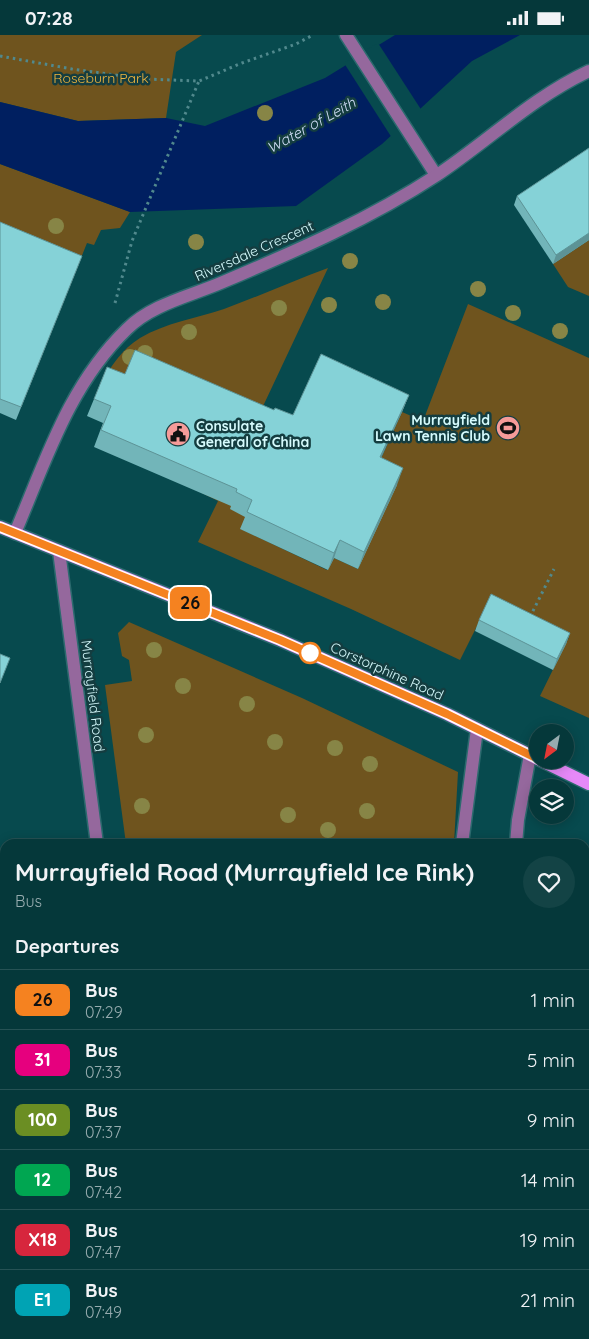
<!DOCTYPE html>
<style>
:root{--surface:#05383a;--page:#134345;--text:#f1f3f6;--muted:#97acaf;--line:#265254}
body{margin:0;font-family:Quicksand,sans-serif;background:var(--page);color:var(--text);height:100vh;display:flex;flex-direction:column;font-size:19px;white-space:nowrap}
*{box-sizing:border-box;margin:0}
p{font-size:16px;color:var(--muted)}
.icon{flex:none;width:28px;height:28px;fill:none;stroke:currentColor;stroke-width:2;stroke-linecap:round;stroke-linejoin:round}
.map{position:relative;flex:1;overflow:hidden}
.panel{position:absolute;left:0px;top:804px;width:590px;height:501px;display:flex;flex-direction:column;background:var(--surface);border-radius:15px 15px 0 0;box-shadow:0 2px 12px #0003,0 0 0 1px var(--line)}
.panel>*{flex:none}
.badge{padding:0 10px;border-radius:8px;font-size:18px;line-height:32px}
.needle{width:32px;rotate:212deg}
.fabs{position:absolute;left:529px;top:689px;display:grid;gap:10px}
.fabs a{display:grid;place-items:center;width:45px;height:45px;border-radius:50%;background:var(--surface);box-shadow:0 2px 12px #0003,0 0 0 1px var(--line);font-size:25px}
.map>.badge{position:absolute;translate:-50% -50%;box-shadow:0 0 0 2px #fff}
h2{padding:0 15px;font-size:19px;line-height:45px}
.round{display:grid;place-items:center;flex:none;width:52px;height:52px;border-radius:26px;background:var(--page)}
.overview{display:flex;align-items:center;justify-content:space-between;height:85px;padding:0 15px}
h1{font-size:24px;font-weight:700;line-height:38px}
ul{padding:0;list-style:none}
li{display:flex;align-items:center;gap:15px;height:60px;padding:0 15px;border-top:1px solid var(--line)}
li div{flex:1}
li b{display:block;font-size:19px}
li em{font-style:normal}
li .badge{min-width:55px;font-weight:700;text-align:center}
.status{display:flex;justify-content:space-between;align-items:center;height:35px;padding:0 25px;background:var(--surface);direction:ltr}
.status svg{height:14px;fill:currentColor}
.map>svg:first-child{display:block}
</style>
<div class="status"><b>07:28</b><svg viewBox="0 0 49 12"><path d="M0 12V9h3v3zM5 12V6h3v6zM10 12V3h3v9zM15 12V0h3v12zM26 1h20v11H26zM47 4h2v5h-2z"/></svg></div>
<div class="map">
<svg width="589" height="1304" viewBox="0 0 589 1304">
<rect width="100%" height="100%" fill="#074a4e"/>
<!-- green -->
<g fill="#6f541e">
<polygon points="0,0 202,0 176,17 166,83 78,86 0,67"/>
<polygon points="0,129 130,177 120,193 101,195 94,210 87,208 77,233 0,202"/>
<polygon points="589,205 589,261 568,252 553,229"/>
<path d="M 328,233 L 257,384 L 246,482 L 241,494 L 327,535 L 334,523 L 358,534 L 374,439 L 402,377 L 423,386 L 468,269 L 589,323 L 589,683 L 540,661 L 569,602 L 492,561 L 460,625 L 351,574 L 198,507 L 218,466 L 202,458 L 118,356 L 101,349 C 111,331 122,314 140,303 C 165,288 197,283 224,274 C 259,261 293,246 328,233 Z"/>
<polygon points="129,587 302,663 458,737 454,809 126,809 105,650 132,646 129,625 122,621 118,598"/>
<polygon points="585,1132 586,1143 589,1144 589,1304 192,1304 191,1300 585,1300"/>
<polygon points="0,1227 5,1227 5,1273 0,1272"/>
</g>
<!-- water -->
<polygon fill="#001f60" points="395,0 520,0 472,26 382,109 296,171 130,177 0,129 0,67 78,86 166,83 205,91 325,43"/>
<!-- pier -->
<polygon fill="#074a4e" points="378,8 422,76 392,103 344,28"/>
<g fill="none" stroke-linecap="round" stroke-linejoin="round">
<!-- minor casing -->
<g stroke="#2c6a6e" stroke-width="15">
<g id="minor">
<polyline points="346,0 436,140"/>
<path d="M 15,498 C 46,425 69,350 127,294 C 152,269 191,261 223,247 C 296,216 370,184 437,140 C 488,106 533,62 589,36"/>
<polyline points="59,516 97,809"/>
<polyline points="462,809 477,694"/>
<polyline points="516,809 518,785 530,720"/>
<polyline points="0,833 5,833"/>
<polyline points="585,879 589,883"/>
<polyline points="585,972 589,970"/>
<polyline points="0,1188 5,1189"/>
<polyline points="161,1300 161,1304"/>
</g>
</g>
<!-- major casing -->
<g stroke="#2c6a6e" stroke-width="15">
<g id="major">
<polyline points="0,492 280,605 447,679 538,724"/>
<polyline points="540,725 589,749"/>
</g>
</g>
<!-- path -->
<g stroke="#51898d" stroke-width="3" stroke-dasharray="2.5 4" stroke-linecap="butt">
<polyline points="0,21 72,34 144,44 199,46 242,28 296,9 313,0"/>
<polyline points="115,268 132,206 199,46"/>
<polyline points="530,582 554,534"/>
</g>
<!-- minor -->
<use href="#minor" stroke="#95689d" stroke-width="12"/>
<!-- major -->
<use href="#major" stroke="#e689f8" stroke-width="12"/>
</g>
<!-- trees -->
<g fill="#878546">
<circle cx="265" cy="78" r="8"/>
<circle cx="56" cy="191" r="8"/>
<circle cx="196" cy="207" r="8"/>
<circle cx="350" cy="226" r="8"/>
<circle cx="478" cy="254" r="8"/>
<circle cx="383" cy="267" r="8"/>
<circle cx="329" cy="270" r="8"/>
<circle cx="279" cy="273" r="8"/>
<circle cx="513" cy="278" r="8"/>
<circle cx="560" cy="296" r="8"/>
<circle cx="189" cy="297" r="8"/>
<circle cx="145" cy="318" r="8"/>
<circle cx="130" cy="322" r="8"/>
<circle cx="154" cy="615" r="8"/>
<circle cx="183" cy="651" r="8"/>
<circle cx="247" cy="669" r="8"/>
<circle cx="146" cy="700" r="8"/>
<circle cx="275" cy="707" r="8"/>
<circle cx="335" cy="713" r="8"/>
<circle cx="370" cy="729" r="8"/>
<circle cx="142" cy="771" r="8"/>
<circle cx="367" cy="776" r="8"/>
<circle cx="288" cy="780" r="8"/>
<circle cx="328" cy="795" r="8"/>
</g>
<!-- wall -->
<g fill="#72b5b9">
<polygon points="589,113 589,205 553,229 514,170 517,161"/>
<polygon points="0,187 82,221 16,385 0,378"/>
<polygon points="125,339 274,375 293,380 409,360 402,377 381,422 397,450 358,534 334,523 328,535 240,494 245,482 230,474 231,471 94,412 103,388 87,381 94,364"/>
<polygon points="479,585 570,598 566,609 553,635 475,596"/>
<polygon points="585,1016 589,1017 589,1144 585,1143"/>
<polygon points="5,1300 87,1300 88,1304 14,1304 14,1303"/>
</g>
<!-- shaded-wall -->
<g fill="#5d9396">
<polygon points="589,198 589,205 553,229 556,220"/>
<polygon points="409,360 402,377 374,439 380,422"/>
<polygon points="403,433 397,450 358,534 364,517"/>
<polygon points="340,505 334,523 328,535 334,518"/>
<polygon points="570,598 566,609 553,635 557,624"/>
<polygon points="5,1130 5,1139 0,1140 0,1131"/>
<polygon points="0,1294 5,1294 5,1300 15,1300 14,1303 0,1304"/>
</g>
<!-- building -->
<g fill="#85d2d7" stroke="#5d9396">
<polygon points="589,113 589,198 556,220 517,161"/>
<polygon points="0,187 82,221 21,372 0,364"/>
<polygon points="135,315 274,375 275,373 293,380 321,319 409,360 380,422 403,433 364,517 340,505 334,518 247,477 252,465 236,457 237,454 101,395 111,371 94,364 107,332 125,339"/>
<polygon points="491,559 570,598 557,624 479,585"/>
<polygon points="0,619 10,623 0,648"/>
<polygon points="0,874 5,874 5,1130 0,1131"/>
<polygon points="585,1016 589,1017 589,1128 585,1128"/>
<polygon points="5,1261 5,1294 0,1294 0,1262"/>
<polygon points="19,1300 87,1300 88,1304 20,1304"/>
<polygon points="475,1300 486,1300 499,1304 475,1304"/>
</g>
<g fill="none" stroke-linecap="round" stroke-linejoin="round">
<!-- line casing -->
<g stroke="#fff" stroke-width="11">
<polyline id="line" points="0,492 280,605 447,679 538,724"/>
</g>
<!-- line -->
<use href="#line" stroke="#f58220" stroke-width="8"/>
</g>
<!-- icons -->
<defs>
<g id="stadium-disc" transform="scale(1.25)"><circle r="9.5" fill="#f59b99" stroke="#143d40"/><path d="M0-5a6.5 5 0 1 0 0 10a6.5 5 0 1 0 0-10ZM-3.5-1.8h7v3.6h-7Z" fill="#111"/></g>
<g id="civic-disc" transform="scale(1.25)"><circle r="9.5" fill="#f59b99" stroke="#143d40"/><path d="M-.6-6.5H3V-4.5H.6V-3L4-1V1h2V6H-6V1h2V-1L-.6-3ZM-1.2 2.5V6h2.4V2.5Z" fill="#111"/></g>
</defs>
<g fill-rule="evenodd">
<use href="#stadium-disc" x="508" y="393"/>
<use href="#civic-disc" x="178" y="399"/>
</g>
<!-- markers -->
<circle fill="#fff" stroke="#f58220" stroke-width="2.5" cx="310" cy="618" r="10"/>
<g text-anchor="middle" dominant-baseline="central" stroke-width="5" stroke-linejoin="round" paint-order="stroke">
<!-- park labels -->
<g font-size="14" fill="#efb53f" stroke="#143d40">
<text x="101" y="43">Roseburn Park</text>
</g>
<!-- street labels -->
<g font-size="14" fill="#d6fbfd" stroke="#143d40">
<text transform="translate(254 216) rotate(-24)">Riversdale Crescent</text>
<text transform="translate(387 636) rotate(24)">Corstorphine Road</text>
<text transform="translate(93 661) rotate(83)">Murrayfield Road</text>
</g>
<!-- poi labels -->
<g font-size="14" font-weight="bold" fill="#d6fbfd" stroke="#143d40" text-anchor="end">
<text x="490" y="385">Murrayfield<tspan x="490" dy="16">Lawn Tennis Club</tspan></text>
<text x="196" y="391" text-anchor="start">Consulate<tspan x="196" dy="16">General of China</tspan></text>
</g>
<!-- water labels -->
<g font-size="15" font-style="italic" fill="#cedcf4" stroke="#143d40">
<text transform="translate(311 90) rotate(-29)">Water of Leith</text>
</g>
</g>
</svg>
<div class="fabs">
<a><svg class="needle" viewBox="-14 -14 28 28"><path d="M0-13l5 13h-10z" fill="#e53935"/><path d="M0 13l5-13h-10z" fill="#97acaf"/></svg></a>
<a><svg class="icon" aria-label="layers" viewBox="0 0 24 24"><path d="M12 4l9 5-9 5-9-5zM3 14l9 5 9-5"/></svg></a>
</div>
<b class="badge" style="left:190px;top:568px;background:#f58220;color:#111">26</b>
<section class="panel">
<div class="overview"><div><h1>Murrayfield Road (Murrayfield Ice Rink)</h1><p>Bus</p></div><a class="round"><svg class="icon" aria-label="heart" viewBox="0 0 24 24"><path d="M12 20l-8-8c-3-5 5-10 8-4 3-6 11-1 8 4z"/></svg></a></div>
<h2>Departures</h2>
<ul>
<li><span class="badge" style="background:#f58220;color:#111">26</span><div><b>Bus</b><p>07:29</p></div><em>1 min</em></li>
<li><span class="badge" style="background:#e6007e;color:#fff">31</span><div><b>Bus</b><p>07:33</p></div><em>5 min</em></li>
<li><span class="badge" style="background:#6b8e23;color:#fff">100</span><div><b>Bus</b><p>07:37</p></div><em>9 min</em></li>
<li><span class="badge" style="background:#00a651;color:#fff">12</span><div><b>Bus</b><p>07:42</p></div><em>14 min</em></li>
<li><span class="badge" style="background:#d7263d;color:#fff">X18</span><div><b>Bus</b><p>07:47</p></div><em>19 min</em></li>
<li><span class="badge" style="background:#00a3b4;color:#fff">E1</span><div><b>Bus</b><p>07:49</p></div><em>21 min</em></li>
</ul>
</section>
</div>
